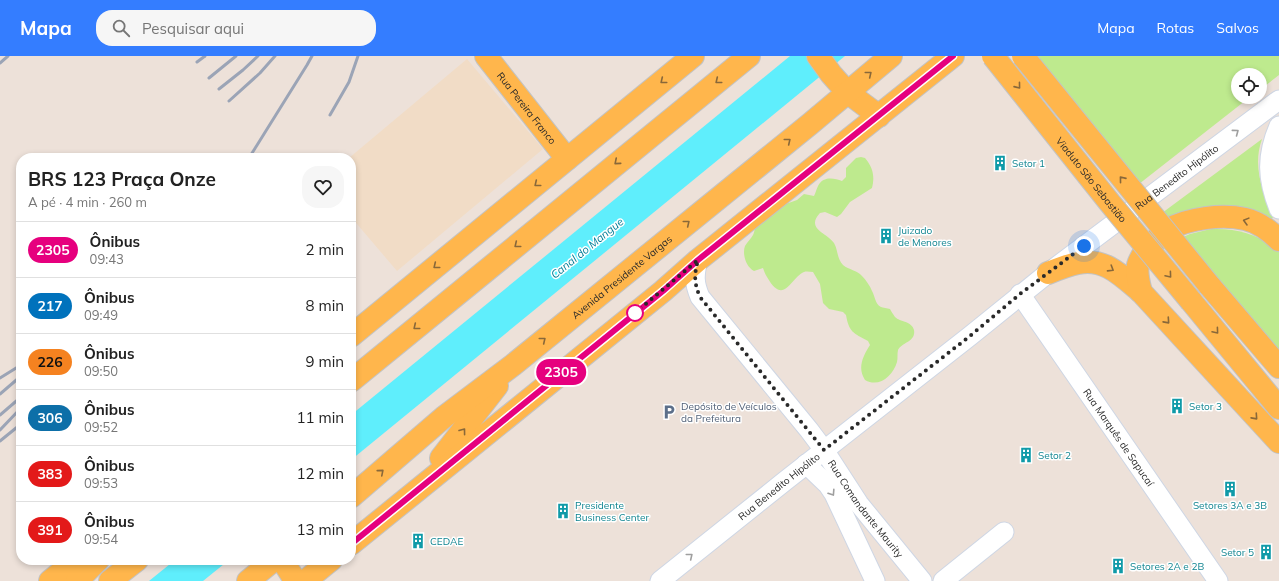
<!DOCTYPE html>
<html lang="pt">
<meta charset="utf-8">
<style>
:root{--surface:#fff;--page:#f6f6f6;--text:#222;--muted:#767676;--line:#e0e0e0;--accent:#347dff}
body{margin:0;font-family:Mulish,sans-serif;background:var(--page);color:var(--text);height:100vh;display:flex;flex-direction:column;font-size:15px;white-space:nowrap}
*{box-sizing:border-box;margin:0}
p{font-size:13px;color:var(--muted)}
.icon{flex:none;width:22px;height:22px;fill:none;stroke:currentColor;stroke-width:2;stroke-linecap:round;stroke-linejoin:round}
.map{position:relative;flex:1;overflow:hidden}
.side{position:absolute;left:16px;top:97px;width:340px;height:412px;display:flex;flex-direction:column;background:var(--surface);border-radius:16px;box-shadow:0 2px 6px #0003}
.side>*{flex:none}
.badge{padding:0 8px;border-radius:13px;font-size:14px;line-height:26px}
.controls{position:absolute;left:1231px;top:12px;display:grid;gap:8px}
.controls a{display:grid;place-items:center;width:36px;height:36px;border-radius:50%;background:var(--surface);box-shadow:0 2px 6px #0003;font-size:20px}
.you{position:absolute;width:20px;height:20px;margin:-10px;border:3px solid #fff;border-radius:50%;background:#1a73e8;box-shadow:0 0 0 6px #1a73e833}
.map>.badge{position:absolute;translate:-50% -50%;box-shadow:0 0 0 2px #fff}
.round{display:grid;place-items:center;flex:none;width:42px;height:42px;border-radius:16px;background:var(--page)}
.head{display:flex;align-items:center;justify-content:space-between;height:68px;padding:0 12px}
h1{font-size:19px;font-weight:700;line-height:30px}
ul{padding:0;list-style:none}
li{display:flex;align-items:center;gap:12px;height:56px;padding:0 12px;border-top:1px solid var(--line)}
li div{flex:1}
li b{display:block;font-size:15px}
li em{font-style:normal}
li .badge{min-width:44px;font-weight:700;text-align:center}
header{display:flex;align-items:center;gap:24px;box-sizing:border-box;height:56px;padding:0 20px;background:var(--accent);color:#fff}
header strong{font-size:19px}
nav{display:flex;gap:22px;margin-inline-start:auto;font-size:14px}
.search{width:280px;height:36px;background:var(--page);display:flex;align-items:center;gap:10px;box-sizing:border-box;padding:0 14px;border-radius:16px;color:var(--muted);font-size:15px}
.map>svg:first-child{display:block}
</style>
<header>
<strong>Mapa</strong>
<div class="search"><svg class="icon" aria-label="search" viewBox="0 0 24 24"><circle cx="10" cy="10" r="6"/><path d="M15 15l6 6"/></svg>Pesquisar aqui</div>
<nav><a>Mapa</a><a>Rotas</a><a>Salvos</a></nav>
</header>
<div class="map">
<svg width="1279" height="525" viewBox="0 0 1279 525">
<rect width="100%" height="100%" fill="#ede1d9"/>
<!-- education -->
<polygon fill="#f1dcc6" points="467,3 543,93 397,215 351,161 351,102 349,102"/>
<!-- green -->
<g fill="#beea8e">
<polygon points="1034,0 1279,0 1279,19 1260,34 1260,19 1238,19 1238,41 1250,41 1139,128"/>
<path d="M 1262,83 C 1252,111 1263,136 1273,162 L 1271,163 C 1231,145 1208,146 1167,163 L 1162,157 Z"/>
<path d="M 861,101 L 865,102 C 873,111 875,121 872,132 L 850,146 L 841,158 L 837,161 L 825,156 L 820,157 C 805,173 828,177 834,187 C 838,194 837,203 843,209 C 849,214 857,214 862,220 C 866,224 870,230 872,235 C 875,240 875,248 881,251 C 883,252 887,252 890,253 C 891,255 893,258 895,261 C 900,266 912,265 914,274 C 916,286 902,286 898,294 C 897,298 898,302 897,306 C 893,320 879,332 865,324 C 857,312 863,300 870,289 L 868,285 C 853,277 849,276 846,259 L 843,256 L 829,253 L 823,247 L 820,228 L 813,216 C 810,216 807,215 804,216 C 791,221 784,251 767,221 C 765,218 764,215 763,212 L 754,215 C 746,211 742,198 745,190 C 747,186 751,183 753,179 C 754,177 755,173 755,170 L 773,159 L 783,149 L 797,144 L 804,138 L 814,140 C 816,136 816,134 818,130 C 823,120 834,122 842,125 L 846,121 L 846,112 L 856,102 Z"/>
<path d="M 1211,173 C 1239,172 1256,178 1279,194 L 1279,298 L 1183,181 L 1190,178 Z"/>
</g>
<!-- water -->
<g fill="#5feefc">
<polygon points="790,0 845,0 351,404 351,359"/>
<polygon points="175,504 229,504 203,525 149,525"/>
</g>
<g fill="none" stroke-linecap="round" stroke-linejoin="round">
<!-- minor casing -->
<g stroke="#ced6e4" stroke-width="21">
<g id="minor">
<path d="M 1279,70 C 1266,100 1267,123 1279,153"/>
<path id="s1" d="M 698,204 C 694,219 694,227 700,241 L 809,374 L 824,394 L 859,448 L 922,525"/>
<path id="s2" d="M 1020,238 L 1218,525"/>
<polyline points="806,408 828,429 834,438 875,525"/>
<path id="s3" d="M 660,525 L 785,425 L 970,280 L 1048,217 L 1279,44"/>
<polyline points="943,525 1004,476"/>
</g>
</g>
<!-- major casing -->
<g stroke="#c3c3c3" stroke-width="24">
<g id="major">
<path id="s4" d="M 486,0 L 567,103"/>
<polyline points="818,0 831,18 847,36 879,60"/>
<path d="M 1048,217 C 1058,213 1068,209 1078,207 C 1104,201 1122,220 1141,236 L 1279,386"/>
<polyline points="1209,229 1279,311"/>
<path d="M 1141,236 C 1139,227 1136,218 1138,209 C 1141,199 1148,191 1156,184 C 1159,181 1163,176 1167,174 C 1188,162 1222,158 1245,163 C 1258,166 1270,175 1279,184"/>
<polyline points="1191,245 1279,352"/>
<polyline points="351,280 693,0"/>
<polyline points="351,325 749,0"/>
<polyline points="441,402 497,330"/>
<path id="s5" d="M 351,441 L 444,361 L 513,309 L 810,68 L 891,0"/>
<polyline points="351,488 663,235 698,204 953,0"/>
<polyline points="282,504 293,521 293,525"/>
<polyline points="50,525 76,504"/>
<polyline points="77,525 98,504"/>
<polyline points="110,525 137,504"/>
<polyline points="248,525 274,504"/>
<polyline points="305,525 331,504"/>
</g>
</g>
<!-- minor -->
<use href="#minor" stroke="#fff" stroke-width="19"/>
<!-- major -->
<use href="#major" stroke="#ffb64c" stroke-width="22"/>
<!-- rail -->
<g stroke="#9ba4b6" stroke-width="3">
<polyline points="197,6 205,0"/>
<polyline points="0,7 8,0"/>
<polyline points="209,22 236,0"/>
<polyline points="219,33 243,14 258,0"/>
<polyline points="229,45 260,17 275,0"/>
<polyline points="330,59 349,26 358,0"/>
<polyline points="249,102 307,9 312,0"/>
<polyline points="0,322 21,309"/>
<polyline points="0,338 21,320"/>
<polyline points="0,359 21,341"/>
<polyline points="0,374 21,352"/>
<polyline points="0,385 21,368"/>
</g>
<!-- major-bridge casing -->
<g stroke="#c3c3c3" stroke-width="24" stroke-linecap="butt">
<g id="major-bridge">
<path id="s6" d="M 993,0 L 1110,147 L 1191,245"/>
<polyline points="1023,0 1209,229"/>
</g>
</g>
<!-- major-bridge -->
<use href="#major-bridge" stroke="#ffb64c" stroke-width="22"/>
</g>
<!-- one-way arrows -->
<defs><path id="oneway-chevron" d="M-2-3.5L2.5 0L-2 3.5" fill="none" stroke-width="1.6" stroke-linecap="round" stroke-linejoin="round"/></defs>
<g stroke="#896839">
<use href="#oneway-chevron" transform="translate(869 18) rotate(-39)"/>
<use href="#oneway-chevron" transform="translate(663 25) rotate(141)"/>
<use href="#oneway-chevron" transform="translate(718 25) rotate(141)"/>
<use href="#oneway-chevron" transform="translate(1018 30) rotate(51)"/>
<use href="#oneway-chevron" transform="translate(788 85) rotate(-39)"/>
<use href="#oneway-chevron" transform="translate(617 106) rotate(140)"/>
<use href="#oneway-chevron" transform="translate(1122 123) rotate(-129)"/>
<use href="#oneway-chevron" transform="translate(537 128) rotate(141)"/>
<use href="#oneway-chevron" transform="translate(1246 165) rotate(-165)"/>
<use href="#oneway-chevron" transform="translate(687 167) rotate(-39)"/>
<use href="#oneway-chevron" transform="translate(517 189) rotate(141)"/>
<use href="#oneway-chevron" transform="translate(436 210) rotate(141)"/>
<use href="#oneway-chevron" transform="translate(1111 213) rotate(32)"/>
<use href="#oneway-chevron" transform="translate(1169 219) rotate(50)"/>
<use href="#oneway-chevron" transform="translate(1167 265) rotate(48)"/>
<use href="#oneway-chevron" transform="translate(416 271) rotate(141)"/>
<use href="#oneway-chevron" transform="translate(1216 275) rotate(50)"/>
<use href="#oneway-chevron" transform="translate(543 284) rotate(-39)"/>
<use href="#oneway-chevron" transform="translate(1255 361) rotate(48)"/>
<use href="#oneway-chevron" transform="translate(463 375) rotate(-53)"/>
<use href="#oneway-chevron" transform="translate(381 416) rotate(-41)"/>
</g>
<g stroke="#9f9f9f">
<use href="#oneway-chevron" transform="translate(1236 76) rotate(-37)"/>
<use href="#oneway-chevron" transform="translate(832 437) rotate(57)"/>
<use href="#oneway-chevron" transform="translate(690 500) rotate(-39)"/>
</g>
<g fill="none" stroke-linecap="round" stroke-linejoin="round">
<!-- line casing -->
<g stroke="#fff" stroke-width="9">
<polyline id="line" points="351,488 663,235 698,204 953,0"/>
</g>
<!-- line -->
<use href="#line" stroke="#e6007e" stroke-width="6"/>
<!-- walk -->
<path stroke="#292929" stroke-width="4" stroke-dasharray="0 7.2" d="M 635,257 L 698,204 C 694,219 694,227 700,241 L 824,394 L 970,280 L 1020,238 L 1084,190"/>
</g>
<!-- icons -->
<defs>
<g id="building-bare" transform="scale(1.2)"><path d="M-4-6H4V6H1V3H-1V6H-4ZM-2.5-4.3h1.7v1.8h-1.7ZM.8-4.3h1.7v1.8H.8ZM-2.5-1h1.7V.8h-1.7ZM.8-1h1.7V.8H.8Z" fill="#0f9aa8" stroke="#fff" stroke-width="2.5" paint-order="stroke"/></g>
<g id="parking-bare" transform="scale(1.2)"><path d="M-3.5-5.5H1a3.5 3.5 0 0 1 0 7H-1V5.5H-3.5ZM-1-3.4V-.6H.8a1.4 1.4 0 0 0 0-2.8Z" fill="#5c6f8a" stroke="#fff" stroke-width="2.5" paint-order="stroke"/></g>
</defs>
<g fill-rule="evenodd">
<use href="#building-bare" x="1000" y="107"/>
<use href="#building-bare" x="886" y="180"/>
<use href="#building-bare" x="1177" y="350"/>
<use href="#parking-bare" x="669" y="356"/>
<use href="#building-bare" x="1026" y="399"/>
<use href="#building-bare" x="1230" y="433"/>
<use href="#building-bare" x="563" y="455"/>
<use href="#building-bare" x="418" y="485"/>
<use href="#building-bare" x="1266" y="496"/>
<use href="#building-bare" x="1118" y="510"/>
</g>
<!-- markers -->
<circle fill="#fff" stroke="#e6007e" stroke-width="2" cx="635" cy="257" r="8"/>
<g text-anchor="middle" dominant-baseline="central" stroke-width="3" stroke-linejoin="round" paint-order="stroke">
<!-- street labels -->
<g font-size="10" fill="#292929" stroke="#fff">
<text stroke="none"><textPath href="#s4" startOffset="66">Rua Pereira Franco</textPath></text>
<text stroke="none"><textPath href="#s3" startOffset="656">Rua Benedito Hipólito</textPath></text>
<text stroke="none"><textPath href="#s6" startOffset="158">Viaduto São Sebastião</textPath></text>
<text stroke="none"><textPath href="#s5" startOffset="349">Avenida Presidente Vargas</textPath></text>
<text stroke="none"><textPath href="#s2" startOffset="174">Rua Marquês de Sapucaí</textPath></text>
<text stroke="none"><textPath href="#s3" startOffset="152">Rua Benedito Hipólito</textPath></text>
<text stroke="none"><textPath href="#s1" startOffset="307">Rua Comandante Maurity</textPath></text>
</g>
<!-- culture labels -->
<g font-size="10" fill="#0d838f" stroke="#fff" text-anchor="start">
<text x="1012" y="107">Setor 1</text>
<text x="898" y="174">Juizado<tspan x="898" dy="12">de Menores</tspan></text>
<text x="1189" y="350">Setor 3</text>
<text x="1038" y="399">Setor 2</text>
<text x="575" y="449">Presidente<tspan x="575" dy="12">Business Center</tspan></text>
<text x="1230" y="449" text-anchor="middle">Setores 3A e 3B</text>
<text x="430" y="485">CEDAE</text>
<text x="1254" y="496" text-anchor="end">Setor 5</text>
<text x="1130" y="510">Setores 2A e 2B</text>
</g>
<!-- service labels -->
<g font-size="10" fill="#4e5e75" stroke="#fff" text-anchor="start">
<text x="681" y="350">Depósito de Veículos<tspan x="681" dy="12">da Prefeitura</tspan></text>
</g>
<!-- water labels -->
<g font-size="11" font-style="italic" fill="#027e97" stroke="#fff">
<text transform="translate(587 192) rotate(-39)">Canal do Mangue</text>
</g>
</g>
</svg>
<div class="controls">
<a><svg class="icon" aria-label="locate" viewBox="0 0 24 24"><circle cx="12" cy="12" r="6"/><path d="M12 2v4M12 18v4M2 12h4M18 12h4"/></svg></a>
</div>
<div class="you" style="left:1084px;top:190px"></div>
<b class="badge" style="left:561px;top:316px;background:#e6007e;color:#fff">2305</b>
<section class="side">
<div class="head"><div><h1>BRS 123 Praça Onze</h1><p>A pé · 4 min · 260 m</p></div><a class="round"><svg class="icon" aria-label="heart" viewBox="0 0 24 24"><path d="M12 20l-8-8c-3-5 5-10 8-4 3-6 11-1 8 4z"/></svg></a></div>
<ul>
<li><span class="badge" style="background:#e6007e;color:#fff">2305</span><div><b>Ônibus</b><p>09:43</p></div><em>2 min</em></li>
<li><span class="badge" style="background:#0072bc;color:#fff">217</span><div><b>Ônibus</b><p>09:49</p></div><em>8 min</em></li>
<li><span class="badge" style="background:#f58220;color:#111">226</span><div><b>Ônibus</b><p>09:50</p></div><em>9 min</em></li>
<li><span class="badge" style="background:#0d6fa8;color:#fff">306</span><div><b>Ônibus</b><p>09:52</p></div><em>11 min</em></li>
<li><span class="badge" style="background:#e31919;color:#fff">383</span><div><b>Ônibus</b><p>09:53</p></div><em>12 min</em></li>
<li><span class="badge" style="background:#e31919;color:#fff">391</span><div><b>Ônibus</b><p>09:54</p></div><em>13 min</em></li>
</ul>
</section>
</div>
